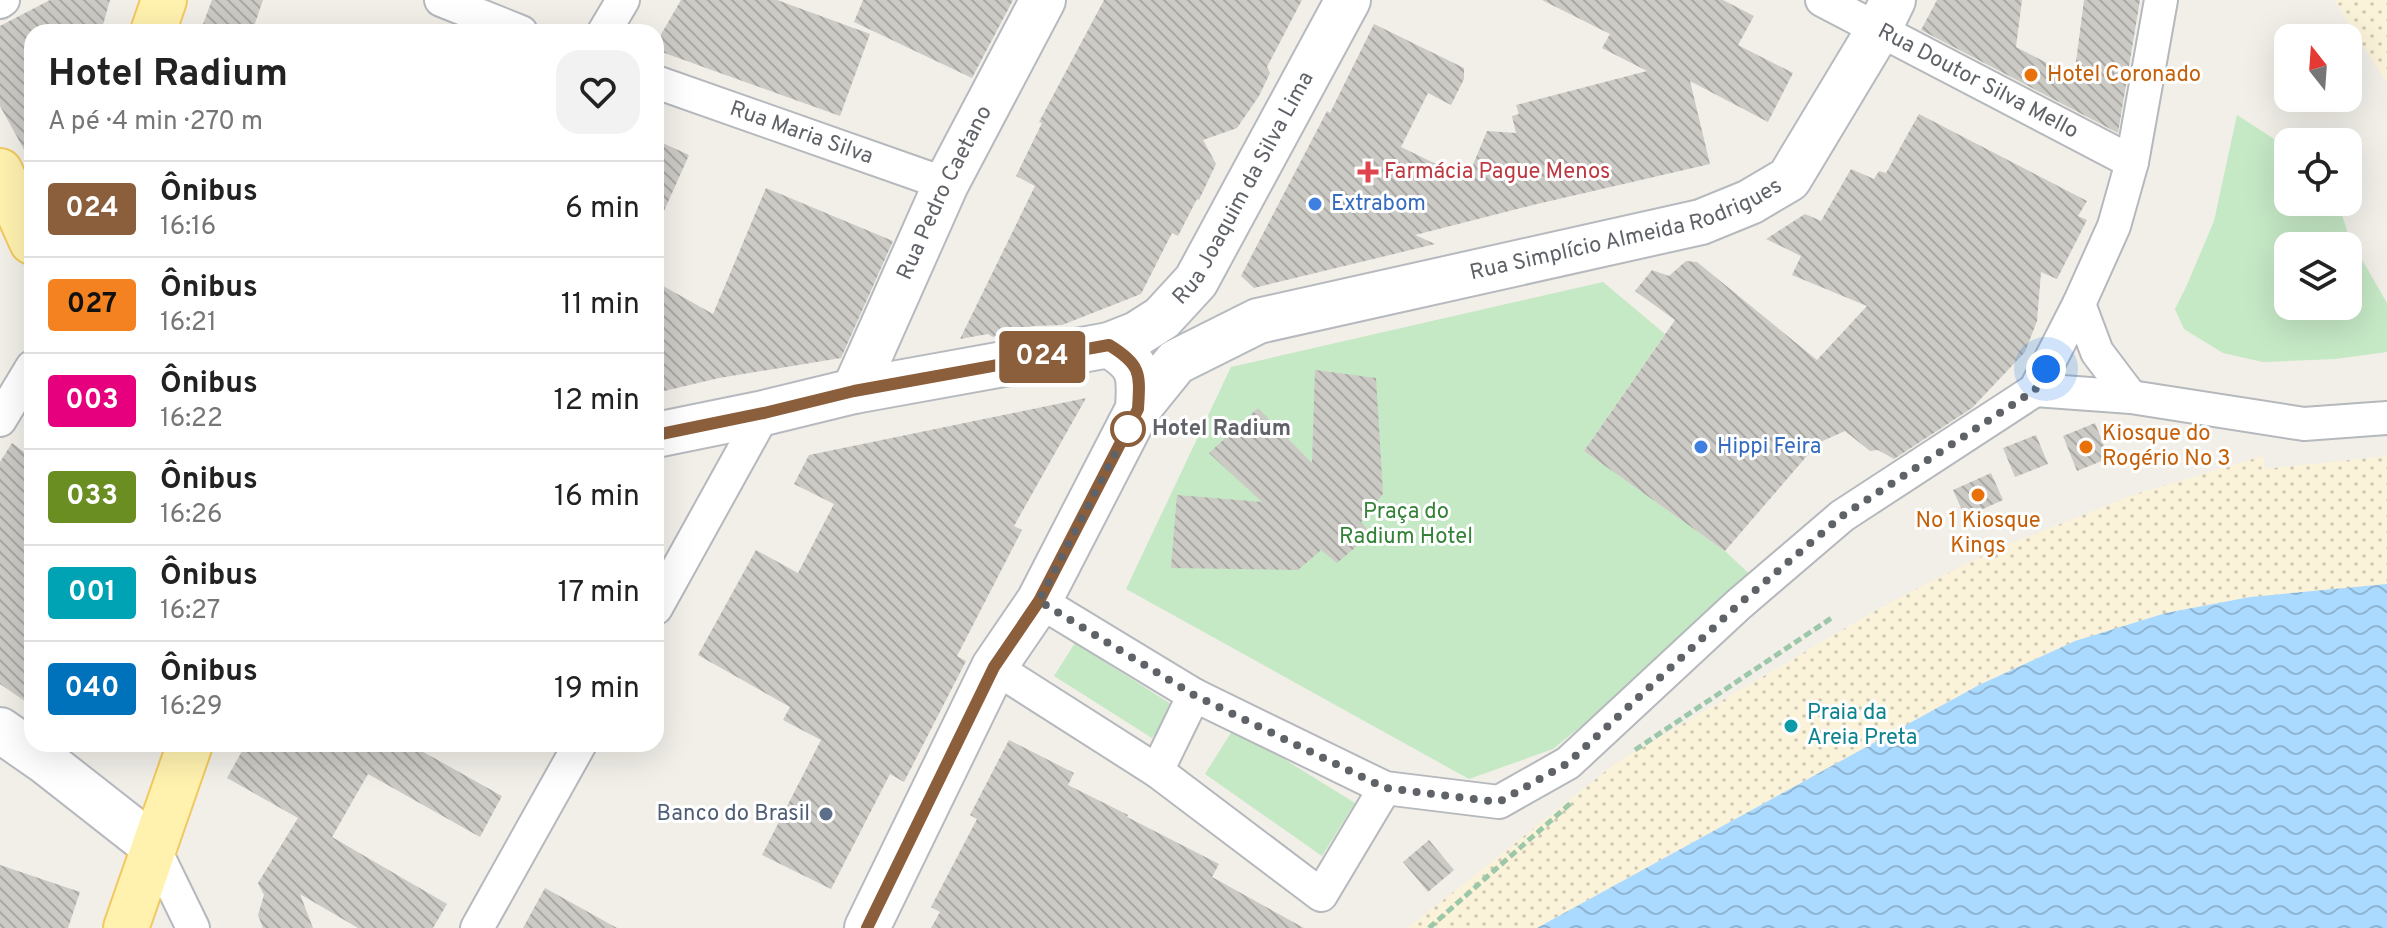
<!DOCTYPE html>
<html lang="pt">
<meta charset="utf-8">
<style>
:root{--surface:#fff;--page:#f2f2f2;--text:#222;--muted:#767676;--line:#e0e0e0}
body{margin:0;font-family:Overpass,sans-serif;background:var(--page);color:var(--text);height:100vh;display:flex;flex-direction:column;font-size:30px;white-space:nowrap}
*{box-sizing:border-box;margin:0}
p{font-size:26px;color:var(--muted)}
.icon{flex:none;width:44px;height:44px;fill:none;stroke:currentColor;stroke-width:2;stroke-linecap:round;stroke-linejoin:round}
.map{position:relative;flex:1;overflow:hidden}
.panel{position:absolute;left:24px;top:24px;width:640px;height:728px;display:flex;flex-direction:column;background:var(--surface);border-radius:24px;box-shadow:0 8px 32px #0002}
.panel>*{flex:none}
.badge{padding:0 16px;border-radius:6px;font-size:28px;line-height:52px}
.needle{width:52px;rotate:343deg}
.tools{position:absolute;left:2274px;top:24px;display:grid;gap:16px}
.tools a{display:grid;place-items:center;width:88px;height:88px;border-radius:16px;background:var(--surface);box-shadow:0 8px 32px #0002;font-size:40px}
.you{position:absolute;width:40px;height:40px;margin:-20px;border:6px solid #fff;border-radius:50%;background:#1a73e8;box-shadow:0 0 0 12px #1a73e833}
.map>.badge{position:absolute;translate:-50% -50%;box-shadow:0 0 0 4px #fff}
.round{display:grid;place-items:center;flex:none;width:84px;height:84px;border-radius:24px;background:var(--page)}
.headline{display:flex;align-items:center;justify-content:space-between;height:136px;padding:0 24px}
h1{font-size:38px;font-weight:700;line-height:60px}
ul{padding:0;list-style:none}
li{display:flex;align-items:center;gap:24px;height:96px;padding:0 24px;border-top:2px solid var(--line)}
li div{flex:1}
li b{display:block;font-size:30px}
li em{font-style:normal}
li .badge{min-width:88px;font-weight:700;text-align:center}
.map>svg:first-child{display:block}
</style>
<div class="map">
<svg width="2387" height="928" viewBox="0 0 2387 928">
<defs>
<pattern id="sand-dots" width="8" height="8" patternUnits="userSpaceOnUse" patternTransform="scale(2)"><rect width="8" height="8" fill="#fbf3d9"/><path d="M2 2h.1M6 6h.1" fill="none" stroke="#cec8b4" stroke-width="1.8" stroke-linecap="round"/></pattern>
<pattern id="water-waves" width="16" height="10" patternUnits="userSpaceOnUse" patternTransform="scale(2)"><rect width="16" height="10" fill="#aadaff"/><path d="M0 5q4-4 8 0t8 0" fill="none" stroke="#8eb4d2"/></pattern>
<pattern id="building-back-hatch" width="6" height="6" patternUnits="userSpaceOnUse" patternTransform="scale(2)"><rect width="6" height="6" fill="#cccac5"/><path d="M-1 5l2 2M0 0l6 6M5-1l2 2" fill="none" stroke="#a9a8a4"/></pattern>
</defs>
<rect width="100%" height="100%" fill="#f1efe8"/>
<!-- sand -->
<g fill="url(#sand-dots)">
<polygon points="2334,0 2387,0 2387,83"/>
<polygon points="2263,456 2265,469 2387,456 2387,584 2166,613 2075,641 1979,685 1537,928 1408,928 1616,763 1878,609 1992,551 2136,494"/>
</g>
<!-- park -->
<g fill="#c5e8c5" fill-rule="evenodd">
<path d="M 2237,115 L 2288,148 L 2288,202 L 2338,202 L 2349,237 L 2387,303 L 2387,352 L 2335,359 L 2263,362 L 2223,353 L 2184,329 L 2175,309 L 2187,285 L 2214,221 ZM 2288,246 L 2348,246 L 2348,306 L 2288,306 Z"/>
<polygon points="1603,282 1665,334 1584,451 1725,551 1758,582 1553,749 1469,779 1126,589 1231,367"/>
<polygon points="1075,643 1174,706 1152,738 1054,676"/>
<polygon points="1234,728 1355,803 1322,856 1205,774"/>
</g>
<!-- water -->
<polygon fill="url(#water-waves)" points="2387,584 2387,928 1537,928 1979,685 2075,641 2166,613 2250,597"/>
<!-- building -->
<g fill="url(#building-back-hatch)">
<polygon points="50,0 110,0 101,32 32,32 32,164 0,106 0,26"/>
<polygon points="212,0 263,0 252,32 200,32"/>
<polygon points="681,0 777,0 870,34 840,116 656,50 656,43"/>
<polygon points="863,0 1013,0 972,78 854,22"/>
<polygon points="1104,0 1302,0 1267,67 1270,73 1259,96 1237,128 1203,140 1216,164 1199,200 1197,199 1178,236 1172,233 1141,294 1062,325 1033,326 993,337 988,334 960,339 1035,186 1016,176 1042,123 1039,122"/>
<polygon points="1542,0 1723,0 1754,16 1738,45 1793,73 1768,122 1690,81 1710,164 1537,204 1415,235 1435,244 1254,288 1241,276 1327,111 1330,113 1374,24 1464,68 1464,79 1451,105 1428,93 1401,147 1467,179 1487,131 1516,133 1512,116 1519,114 1516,105 1647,71 1602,48 1610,34"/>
<polygon points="1937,0 2022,0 2016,47 2074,77 2084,0 2140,0 2118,133 1921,30"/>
<polygon points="1919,114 2087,201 2078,216 2087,220 2057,279 2041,272 2037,321 2025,352 1972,408 1894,459 1878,450 1870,451 1845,431 1818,443 1725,551 1584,451 1675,320 1635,291 1652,270 1669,276 1686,261 1697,262 1817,360 1867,306 1792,275 1801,256 1766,239 1805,214 1821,221 1851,169 1874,179 1879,171 1886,173"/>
<polygon points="656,140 689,155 656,229"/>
<polygon points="766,188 893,241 841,358 719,378 656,393 656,282 713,314"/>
<polygon points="1315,370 1376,378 1383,494 1361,522 1371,534 1337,563 1321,550 1298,570 1171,568 1177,495 1262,502 1209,453 1258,408 1312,463"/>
<polygon points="1086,398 1014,526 1022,530 957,656 966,661 904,782 890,774 831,889 762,855 821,740 783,720 790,707 698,655 756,550 798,573 834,504 794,484 809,455"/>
<polygon points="2095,423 2109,458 2077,471 2063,436"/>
<polygon points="2036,435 2048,464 2015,477 2003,448"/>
<polygon points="12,443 32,458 32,706 0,684 0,462"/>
<polygon points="1991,473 2003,500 1965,517 1953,490"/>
<polygon points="1009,740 1074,773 1068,785 1128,815 1127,817 1219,864 1212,877 1304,928 931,928 940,912 931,907 977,819 970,815"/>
<polygon points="246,744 409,744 502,796 480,837 368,774 332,837 447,904 433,928 358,928 300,894 313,928 263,928 258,915 264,895 258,883 298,818 227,778"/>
<polygon points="1429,840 1454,870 1428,892 1403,862"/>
<polygon points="0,865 80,892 68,928 0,928"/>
<polygon points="545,888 617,928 523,928"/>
</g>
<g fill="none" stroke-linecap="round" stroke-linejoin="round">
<!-- street casing -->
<g stroke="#b5b8bc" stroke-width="36">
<g id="street">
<polyline points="441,0 521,32"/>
<path id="s1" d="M 1822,0 L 2132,162"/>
<polyline points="0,2 3,0"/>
<polyline points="604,32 623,0"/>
<path id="s2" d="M 656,82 L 946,184"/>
<polyline points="2079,304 2097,352 2131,397"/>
<polyline points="2035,390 2131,397 2304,424 2387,418"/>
<polyline points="0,420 32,367"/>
<polyline points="1039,601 1194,695 1385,788 1499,802 1568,763 1738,605 1842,516 2035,390 2079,304 2114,226 2132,162 2161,0"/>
<polyline points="656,608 764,413"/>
<polyline points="994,667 1157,771 1321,895 1385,788"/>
<polyline points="1157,771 1194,695"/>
<polyline points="153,846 193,928"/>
<polyline points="477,928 580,744"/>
</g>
</g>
<!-- secondary casing -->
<g stroke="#b6babf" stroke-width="48">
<g id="secondary">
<path id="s3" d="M 1109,345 L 1137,334 L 1162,318 L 1196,281 L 1348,0"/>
<path id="s4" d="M 854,391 L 946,184 L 1043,0"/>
<path d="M 656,435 L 764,413 L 854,391 L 1109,345 C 1141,365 1140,374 1138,409"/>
<polyline points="0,730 46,762 153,846"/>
<path id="s5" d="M 867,928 L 994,667 L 1039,601 L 1138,409 L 1176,362 L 1258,321 L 1701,222 L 1750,202 L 1789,179 L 1878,31 L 1893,0"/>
</g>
</g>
<!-- primary casing -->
<g stroke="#f2c960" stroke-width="48">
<g id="primary">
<polyline points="153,32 164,0"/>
<polyline points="0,171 32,242"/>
<polyline points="126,928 190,744"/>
</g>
</g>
<!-- path -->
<g stroke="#9cc7a9" stroke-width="5" stroke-dasharray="8 4" stroke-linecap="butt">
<polyline points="1635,750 1833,617"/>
<polyline points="1429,928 1572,802"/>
</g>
<!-- street -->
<use href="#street" stroke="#fff" stroke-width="32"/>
<!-- secondary -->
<use href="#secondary" stroke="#fff" stroke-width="44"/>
<!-- primary -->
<use href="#primary" stroke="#fff2af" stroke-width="44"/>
</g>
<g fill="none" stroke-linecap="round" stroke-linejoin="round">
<!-- line casing -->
<g stroke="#fff" stroke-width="18">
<path id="line" d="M 656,435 L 764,413 L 854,391 L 1109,345 C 1142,365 1140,374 1138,409 L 1039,601 L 994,667 L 867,928"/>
</g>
<!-- line -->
<use href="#line" stroke="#8b5e3c" stroke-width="12"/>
<!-- walk -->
<polyline stroke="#5f6368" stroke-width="8" stroke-dasharray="0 14.4" points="1128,429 1039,601 1194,695 1385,788 1499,802 1568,763 1738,605 1842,516 2035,390 2046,369"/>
</g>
<!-- markers -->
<g fill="#e8710a" stroke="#fff" stroke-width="3">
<circle cx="2031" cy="75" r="8"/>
<circle cx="2086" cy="447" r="8"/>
<circle cx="1978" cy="495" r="8"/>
</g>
<path fill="#e0444e" stroke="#fff" stroke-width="3" d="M1364 160h8v8h8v8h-8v8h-8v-8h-8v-8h8z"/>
<g fill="#3f7fe0" stroke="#fff" stroke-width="3">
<circle cx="1315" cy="204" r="8"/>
<circle cx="1701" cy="447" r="8"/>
</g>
<circle fill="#fff" stroke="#8b5e3c" stroke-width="4" cx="1128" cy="429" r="16"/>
<circle fill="#0f9aa8" stroke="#fff" stroke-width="3" cx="1791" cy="726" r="8"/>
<circle fill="#5c6f8a" stroke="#fff" stroke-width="3" cx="826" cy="814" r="8"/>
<g text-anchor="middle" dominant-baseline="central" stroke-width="6" stroke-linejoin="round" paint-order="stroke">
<!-- food labels -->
<g font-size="22" fill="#c56008" stroke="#fff" text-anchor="start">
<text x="2047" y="75">Hotel Coronado</text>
<text x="2102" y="434">Kiosque do<tspan x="2102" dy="25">Rogério No 3</tspan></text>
<text x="1978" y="521" text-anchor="middle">No 1 Kiosque<tspan x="1978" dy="25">Kings</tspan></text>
</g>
<!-- street labels -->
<g font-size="22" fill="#5f6368" stroke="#fff">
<text stroke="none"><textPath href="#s1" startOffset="176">Rua Doutor Silva Mello</textPath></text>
<text stroke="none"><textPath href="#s2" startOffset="154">Rua Maria Silva</textPath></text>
<text stroke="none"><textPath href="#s3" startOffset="214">Rua Joaquim da Silva Lima</textPath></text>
<text stroke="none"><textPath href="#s4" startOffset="218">Rua Pedro Caetano</textPath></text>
<text stroke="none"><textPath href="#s5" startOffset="1118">Rua Simplício Almeida Rodrigues</textPath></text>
</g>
<!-- health labels -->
<g font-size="22" fill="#be3a42" stroke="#fff" text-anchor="start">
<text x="1384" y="172">Farmácia Pague Menos</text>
</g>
<!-- shop labels -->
<g font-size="22" fill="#366cbe" stroke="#fff" text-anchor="start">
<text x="1331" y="204">Extrabom</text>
<text x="1717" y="447">Hippi Feira</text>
</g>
<!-- stop labels -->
<g font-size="22" font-weight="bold" fill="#5f6368" stroke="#fff" text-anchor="start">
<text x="1152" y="429">Hotel Radium</text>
</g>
<!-- park labels -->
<g font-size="22" fill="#348238" stroke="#fff">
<text x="1406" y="512">Praça do<tspan x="1406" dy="25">Radium Hotel</tspan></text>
</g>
<!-- culture labels -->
<g font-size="22" fill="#0d838f" stroke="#fff" text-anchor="start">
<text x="1807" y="713">Praia da<tspan x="1807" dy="25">Areia Preta</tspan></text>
</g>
<!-- service labels -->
<g font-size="22" fill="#4e5e75" stroke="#fff" text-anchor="end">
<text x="810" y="814">Banco do Brasil</text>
</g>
</g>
</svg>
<div class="tools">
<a><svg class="needle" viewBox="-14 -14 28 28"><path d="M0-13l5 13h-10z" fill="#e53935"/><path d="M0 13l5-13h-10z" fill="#767676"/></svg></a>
<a><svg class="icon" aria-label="locate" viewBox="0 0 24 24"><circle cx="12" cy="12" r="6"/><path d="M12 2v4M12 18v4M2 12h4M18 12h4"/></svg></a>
<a><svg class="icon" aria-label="layers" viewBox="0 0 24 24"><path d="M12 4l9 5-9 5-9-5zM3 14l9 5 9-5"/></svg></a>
</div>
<div class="you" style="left:2046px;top:369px"></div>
<b class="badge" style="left:1042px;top:357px;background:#8b5e3c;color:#fff">024</b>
<section class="panel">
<div class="headline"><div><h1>Hotel Radium</h1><p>A pé · 4 min · 270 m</p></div><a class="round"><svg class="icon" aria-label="heart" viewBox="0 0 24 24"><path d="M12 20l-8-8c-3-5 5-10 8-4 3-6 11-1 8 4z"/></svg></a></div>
<ul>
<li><span class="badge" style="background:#8b5e3c;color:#fff">024</span><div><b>Ônibus</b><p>16:16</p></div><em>6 min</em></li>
<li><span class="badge" style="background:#f58220;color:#111">027</span><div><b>Ônibus</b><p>16:21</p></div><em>11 min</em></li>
<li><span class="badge" style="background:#e6007e;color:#fff">003</span><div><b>Ônibus</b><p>16:22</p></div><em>12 min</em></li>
<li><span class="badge" style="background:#6b8e23;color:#fff">033</span><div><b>Ônibus</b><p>16:26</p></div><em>16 min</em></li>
<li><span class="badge" style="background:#00a3b4;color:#fff">001</span><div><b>Ônibus</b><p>16:27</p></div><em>17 min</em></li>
<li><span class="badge" style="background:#0072bc;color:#fff">040</span><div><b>Ônibus</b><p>16:29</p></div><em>19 min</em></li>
</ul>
</section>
</div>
